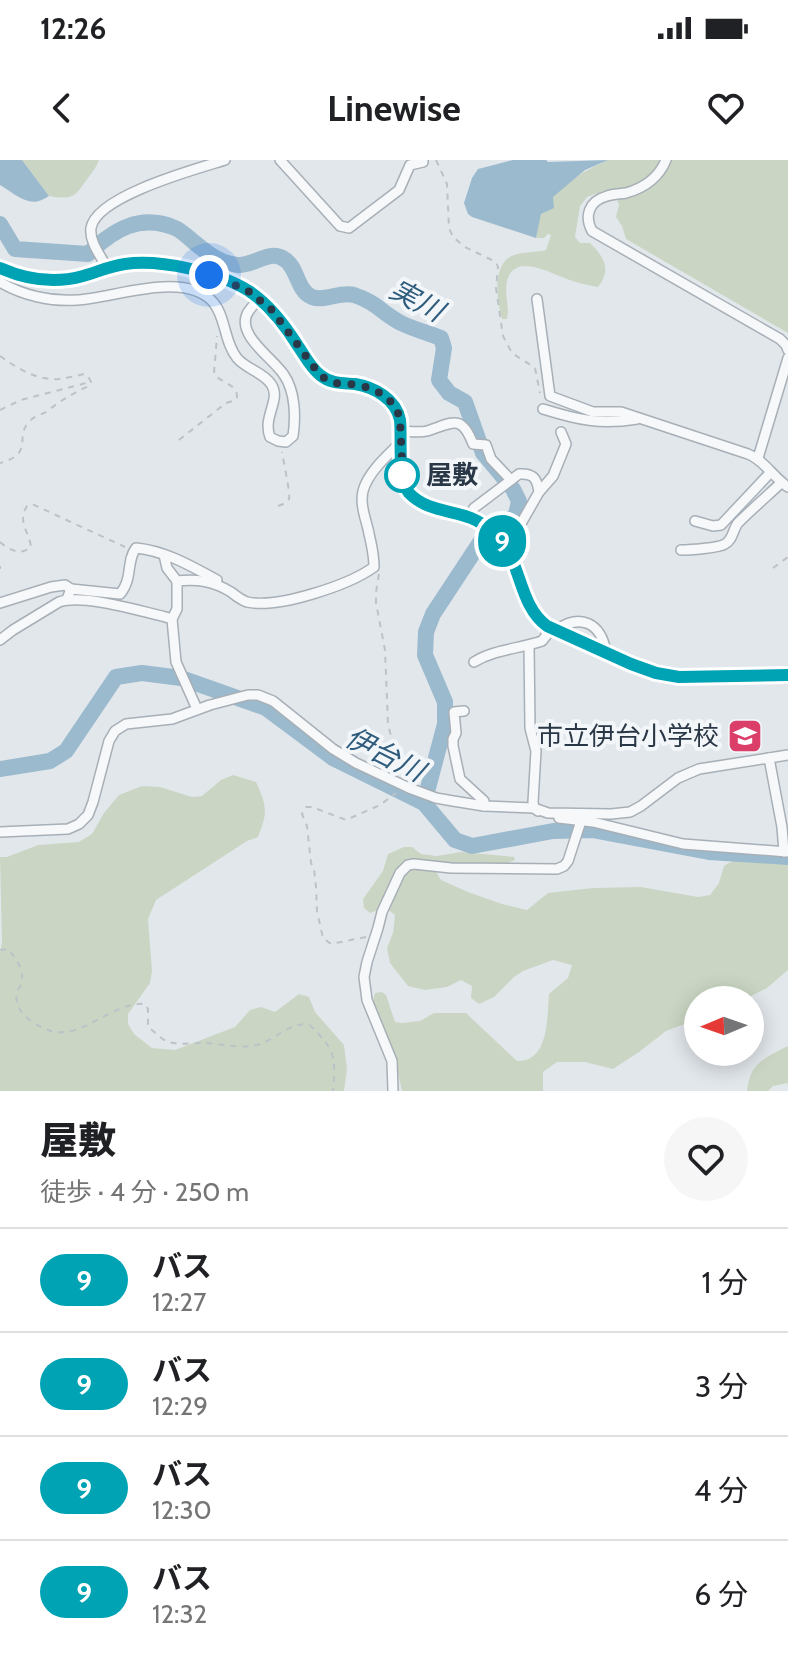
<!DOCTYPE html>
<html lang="ja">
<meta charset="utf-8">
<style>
:root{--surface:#fff;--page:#f6f6f6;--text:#202124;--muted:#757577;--line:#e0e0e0}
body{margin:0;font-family:Cabin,"Noto Sans JP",sans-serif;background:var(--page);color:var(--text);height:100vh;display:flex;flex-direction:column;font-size:30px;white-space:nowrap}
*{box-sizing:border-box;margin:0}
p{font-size:26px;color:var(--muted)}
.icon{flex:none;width:44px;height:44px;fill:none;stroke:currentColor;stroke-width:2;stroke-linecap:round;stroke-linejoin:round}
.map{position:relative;height:931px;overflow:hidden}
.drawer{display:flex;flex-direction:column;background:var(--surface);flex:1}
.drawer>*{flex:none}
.badge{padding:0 16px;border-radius:26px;font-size:28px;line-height:52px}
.needle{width:52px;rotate:268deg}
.fabs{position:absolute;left:684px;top:826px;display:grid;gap:16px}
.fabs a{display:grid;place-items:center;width:80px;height:80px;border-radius:50%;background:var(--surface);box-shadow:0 4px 20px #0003;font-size:40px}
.you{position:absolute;width:40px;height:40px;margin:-20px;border:6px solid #fff;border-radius:50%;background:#1a73e8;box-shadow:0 0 0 12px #1a73e833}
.map>.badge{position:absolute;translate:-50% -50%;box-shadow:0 0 0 4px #fff}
.round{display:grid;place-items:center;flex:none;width:84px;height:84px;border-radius:42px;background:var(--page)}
.summary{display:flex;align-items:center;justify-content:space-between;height:136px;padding:0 40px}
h1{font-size:38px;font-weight:800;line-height:60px}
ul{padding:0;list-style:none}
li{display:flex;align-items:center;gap:24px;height:104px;padding:0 40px;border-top:2px solid var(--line)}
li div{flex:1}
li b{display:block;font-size:30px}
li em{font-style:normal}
li .badge{min-width:88px;font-weight:700;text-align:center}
.status{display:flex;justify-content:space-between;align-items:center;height:56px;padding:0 40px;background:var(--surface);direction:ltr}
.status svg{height:22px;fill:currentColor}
header{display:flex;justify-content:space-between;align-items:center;height:104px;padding:0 40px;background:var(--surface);font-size:36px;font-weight:800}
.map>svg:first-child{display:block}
</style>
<div class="status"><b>12:26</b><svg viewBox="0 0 49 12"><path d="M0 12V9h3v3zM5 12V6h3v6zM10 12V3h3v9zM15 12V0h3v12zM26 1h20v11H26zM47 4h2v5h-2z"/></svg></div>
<header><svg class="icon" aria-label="back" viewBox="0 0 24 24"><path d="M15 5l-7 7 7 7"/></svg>Linewise<svg class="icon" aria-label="heart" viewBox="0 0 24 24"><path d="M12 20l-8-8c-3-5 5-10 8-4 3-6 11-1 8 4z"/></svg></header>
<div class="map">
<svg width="788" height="931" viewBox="0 0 788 931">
<rect width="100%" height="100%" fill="#e2e7ec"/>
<!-- green -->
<g fill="#cad6c3">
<path d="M 22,0 L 99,0 C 96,8 93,11 88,18 C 74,37 74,40 49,36 Z"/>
<path d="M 608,0 L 788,0 L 788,173 L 626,79 L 622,66 L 616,57 L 619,45 L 617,39 L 603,31 L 587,37 L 580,46 L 575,77 L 580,83 L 590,83 C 604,97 612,109 598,127 C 587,125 577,123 567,119 C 549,113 515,92 507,121 C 504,135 510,146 507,159 L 502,159 C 497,141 491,103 514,95 C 525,91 536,93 546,90 L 551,75 L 548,74 L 544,78 L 536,78 C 537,70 538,60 542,52 C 555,28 583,11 608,0 Z"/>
<path d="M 233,615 L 256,622 C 267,646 268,652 258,677 L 247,681 L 156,740 L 148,759 L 152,811 L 150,823 L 128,854 L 128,864 L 134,874 L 152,888 L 175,890 L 235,867 L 250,850 L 261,847 L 275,852 L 299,834 L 309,837 L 315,852 L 344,885 L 347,909 L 344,931 L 0,931 L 0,793 L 2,782 L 0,697 L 7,697 L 38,685 L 79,682 L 92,674 L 104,653 L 119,635 L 142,626 L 160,627 L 192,637 L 202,636 L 221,620 Z"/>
<path d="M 404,687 L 412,687 L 421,694 L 437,696 L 461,692 L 514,697 L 515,700 L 508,703 L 437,705 L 435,710 L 441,720 L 468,732 L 502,744 L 527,750 L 548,733 L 593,728 L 641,727 L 698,737 L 710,735 L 719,723 L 724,706 L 736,699 L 788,704 L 788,810 L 767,828 L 743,840 L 698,840 L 698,859 L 666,871 L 639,892 L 613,909 L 585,902 L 557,902 L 543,912 L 543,931 L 402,931 C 399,918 397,906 392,893 C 386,874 368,853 375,833 L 382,832 L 386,835 L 395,862 L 402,863 L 420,861 L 434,853 L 466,853 L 517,901 C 549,902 547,858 549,834 L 568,818 L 572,805 L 553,800 L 523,811 L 514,817 L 494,837 L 479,844 L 471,838 L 472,826 L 461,820 L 447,827 L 425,830 L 408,826 L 390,803 L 387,788 L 393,773 L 395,755 L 385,747 L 370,753 L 364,748 L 363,739 L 383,711 L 388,694 Z"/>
<path d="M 788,886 L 788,923 L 773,926 L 768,931 L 747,931 C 750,902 765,898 788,886 Z"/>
</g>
<!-- water -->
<g fill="#9bbace">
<path d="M 0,0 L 22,0 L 49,36 C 30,50 17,35 0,25 Z"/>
<polygon points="513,0 546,0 548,2 608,0 585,10 553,37 554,48 541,54 536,78 472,57 468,54 464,43 472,18 478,9"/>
</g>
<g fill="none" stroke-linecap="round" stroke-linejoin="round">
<!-- river -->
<g stroke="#9bbace" stroke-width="16">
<path d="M 0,64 L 15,89 L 88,94 C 113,70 140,53 175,68 C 182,71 189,78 195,83 C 207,93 221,104 238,105 C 254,106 269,89 284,99 C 298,107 296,130 312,137 C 325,142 340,131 354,135 C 376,142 382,153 401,163 C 413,169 428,173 441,178 L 444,188 L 439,220 L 449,233 L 465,242 L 483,293 L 513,329 L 519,341 L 516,355 L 483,378 L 433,454 L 426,472 L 425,495 L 445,542 L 445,564 L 424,643"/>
<polyline points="0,609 50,601 66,591 116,517 142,513 181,518 266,548 333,598 424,643 455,680 472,686 553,671 592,670 709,692 788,697"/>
</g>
<!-- minor casing -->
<g stroke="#a7afb7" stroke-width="12">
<g id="minor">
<polyline points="280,0 340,66 349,68 399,30 410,5 423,2 423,0"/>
<path d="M 666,0 C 659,17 644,28 626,33 C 620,34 613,34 607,36 C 589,41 584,56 592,71 L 780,179 L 786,185 L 788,190"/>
<path d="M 107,108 C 101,96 89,82 91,68 C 96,36 196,9 225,0"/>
<path d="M 0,122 C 22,135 50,142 77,140 C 114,138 184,110 213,142 C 226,157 224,182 237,198 C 246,209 263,212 271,224 C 282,239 262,257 270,277 L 278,281 L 286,282 L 293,276 C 296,256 295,231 284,215 C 273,198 237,176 247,154 C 250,148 255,144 259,139"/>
<path d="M 537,139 L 550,236 L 593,252 L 621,252 L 748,294 C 764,300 773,317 788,327"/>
<path d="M 543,249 C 578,260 601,265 637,259"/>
<path d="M 401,271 C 409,271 419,273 427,271 C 451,264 461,252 473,284 L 486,285 L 491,299 L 511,320"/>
<polyline points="758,298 788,198"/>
<polyline points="539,332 553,316 566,284 561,272"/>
<path d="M 469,357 L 474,348 L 519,314 C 533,313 537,318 539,332 L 507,388"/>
<polyline points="695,361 713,366 721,365 770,313"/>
<path d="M 681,390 C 689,390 719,388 725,384 C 733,380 733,369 738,363 C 752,349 767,336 781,323"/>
<polyline points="164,395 167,408 177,421"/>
<path d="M 67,439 L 71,429 L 120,434 C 133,419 126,401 136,388 C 166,391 191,406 217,420"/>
<polyline points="0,443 51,427 65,425 71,429"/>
<path d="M 556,470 C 581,453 601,463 606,492"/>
<path d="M 0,480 L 13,470 L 59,442 C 83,434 136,450 162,456 L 172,459"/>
<polyline points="529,485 530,568 536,591 533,642 534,648 538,651"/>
<path d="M 474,502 C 495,489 519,489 542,481 L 546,476 L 547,466"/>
<path d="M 197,549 L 176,502 L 172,459 L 177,449 L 177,421 C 198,419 213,421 231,432 C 236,436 241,440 247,442 C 278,449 349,425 374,407 C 374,392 371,384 368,369 C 365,357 360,344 363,331 C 368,312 388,295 402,281"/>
<polyline points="464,551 454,552 456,573 453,579 453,586 460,619 484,641 484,646"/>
<polyline points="769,598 782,667 784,692"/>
<polyline points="559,658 593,662 683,684 788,692"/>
<polyline points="0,672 68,669 79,664 88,655 93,642 109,581 115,571 126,564 172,559 210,545 248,535 258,535 273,541 333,589 356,603 409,628 436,638 453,641 484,646 534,648 548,653 611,654 630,652 641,646 678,618 699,609 788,595"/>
<polyline points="393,931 392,901 367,840 364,817 367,802 378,768 382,752 400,713 408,705 414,704 451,708 557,709 564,706 568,701 581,661"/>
</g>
</g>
<!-- major casing -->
<g stroke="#a1adb9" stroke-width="14">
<path id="major" d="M 0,108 C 28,120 54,124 83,116 C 97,112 110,106 125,104 C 161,99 218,112 249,131 C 270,145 285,165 298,186 C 305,196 310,207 320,215 C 331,224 342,223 355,225 C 374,227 396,239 400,260 C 402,278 396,319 409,333 C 427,351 451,350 471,358 C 481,362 489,368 497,376 C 522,401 518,446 547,466 L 656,513 L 679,517 L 788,515"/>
</g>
<!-- path -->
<g stroke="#bdc2c8" stroke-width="2" stroke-dasharray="6 6" stroke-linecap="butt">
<polyline points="436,0 447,24 449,68 453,77 465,87 496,102 498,107 496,128 503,176 512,193 535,208 540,233"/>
<path d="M 0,196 C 17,208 37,221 59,219 C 67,218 76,216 84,214 L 88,216 L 91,222 L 89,226 C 73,233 60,241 46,252 C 41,255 34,256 30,261 C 13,277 36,293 0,303"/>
<polyline points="0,250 21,240 90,222"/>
<path d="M 179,280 L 226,243 L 233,241 L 237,238 C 238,223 220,224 214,213 L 217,176"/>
<path d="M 278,346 C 283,344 287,343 289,339 C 291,336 283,299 282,292"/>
<path d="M 0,382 C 9,390 21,396 31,387 C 29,371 17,362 27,346 L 32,344 L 125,387"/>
<polyline points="0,406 0,409"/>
<polyline points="773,408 788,397"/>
<polyline points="379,414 376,432 376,443 385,490 388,564 400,613"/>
<polyline points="366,777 331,784 323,778 317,751 316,727 314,709 311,703 307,666 302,654 306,647 312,647 346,660 380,645 396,633"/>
<path d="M 0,790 L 8,789 C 15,797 21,805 22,816 C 23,823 19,827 17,833 C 12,852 37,867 51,871 C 82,880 113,841 145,844 L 148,849 L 148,867 C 155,872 161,879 168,882 C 181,885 194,883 206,883 C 223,884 240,889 257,885 C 276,880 287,863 309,864 C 335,891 336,893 333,931"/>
</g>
<!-- minor -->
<use href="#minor" stroke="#f6f8fa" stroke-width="9"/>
<!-- major -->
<use href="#major" stroke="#fff" stroke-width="11"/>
</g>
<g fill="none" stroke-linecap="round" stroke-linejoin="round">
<!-- line casing -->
<g stroke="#fff" stroke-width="18">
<path id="line" d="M 0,108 C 27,120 54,124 83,116 C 97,112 110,106 125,104 C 160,99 219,112 249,131 C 270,145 285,165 298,186 C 305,196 310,207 320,215 C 331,224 342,223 355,224 C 374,227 396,239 400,260 C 402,278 397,319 409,333 C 426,351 451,350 471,358 C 481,362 489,368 497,376 C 522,401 518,445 547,466 L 631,504 L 656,513 L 679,517 L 788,515"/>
</g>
<!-- line -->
<use href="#line" stroke="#00a3b4" stroke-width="12"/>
<!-- walk -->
<path stroke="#293746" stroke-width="8" stroke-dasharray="0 14.4" d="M 209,115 L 247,130 L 272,150 L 319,214 C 320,215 328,221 330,221 C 338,225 347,223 356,225 C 376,228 396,239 400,260 L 403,321 L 402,315"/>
</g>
<!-- icons -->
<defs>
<g id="school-square" transform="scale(1.8)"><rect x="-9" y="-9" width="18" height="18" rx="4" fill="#da3e69" stroke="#f3f6f9"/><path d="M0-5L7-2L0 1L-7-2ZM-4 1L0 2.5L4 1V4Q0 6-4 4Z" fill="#fff"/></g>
</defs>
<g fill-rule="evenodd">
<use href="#school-square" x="745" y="576"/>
</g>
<!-- markers -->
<circle fill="#fff" stroke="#00a3b4" stroke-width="4" cx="402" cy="315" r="16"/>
<g text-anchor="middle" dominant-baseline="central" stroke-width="8" stroke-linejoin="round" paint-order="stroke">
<!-- stop labels -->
<g font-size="26" font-weight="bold" fill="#293746" stroke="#f3f6f9" text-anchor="start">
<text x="426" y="315">屋敷</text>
</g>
<!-- poi labels -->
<g font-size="26" fill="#293746" stroke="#f3f6f9" text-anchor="end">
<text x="719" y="576">市立伊台小学校</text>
</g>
<!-- water labels -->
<g font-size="28" font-style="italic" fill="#2f5c7d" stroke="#f3f6f9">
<text transform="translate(417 140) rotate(28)">実川</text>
<text transform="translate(385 594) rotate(27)">伊台川</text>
</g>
</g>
</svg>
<div class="fabs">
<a><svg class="needle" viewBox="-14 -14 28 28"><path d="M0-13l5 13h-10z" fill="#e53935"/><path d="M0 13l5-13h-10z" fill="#757577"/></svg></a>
</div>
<div class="you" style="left:209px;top:115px"></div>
<b class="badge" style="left:502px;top:381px;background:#00a3b4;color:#fff">9</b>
</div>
<section class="drawer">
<div class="summary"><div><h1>屋敷</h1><p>徒歩 · 4 分 · 250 m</p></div><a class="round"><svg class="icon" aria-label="heart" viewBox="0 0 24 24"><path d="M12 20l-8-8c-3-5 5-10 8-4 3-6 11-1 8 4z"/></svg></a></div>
<ul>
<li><span class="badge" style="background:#00a3b4;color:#fff">9</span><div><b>バス</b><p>12:27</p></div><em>1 分</em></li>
<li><span class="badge" style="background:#00a3b4;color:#fff">9</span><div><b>バス</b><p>12:29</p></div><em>3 分</em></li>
<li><span class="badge" style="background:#00a3b4;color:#fff">9</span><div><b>バス</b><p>12:30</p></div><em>4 分</em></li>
<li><span class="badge" style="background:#00a3b4;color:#fff">9</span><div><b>バス</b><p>12:32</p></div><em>6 分</em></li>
</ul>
</section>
